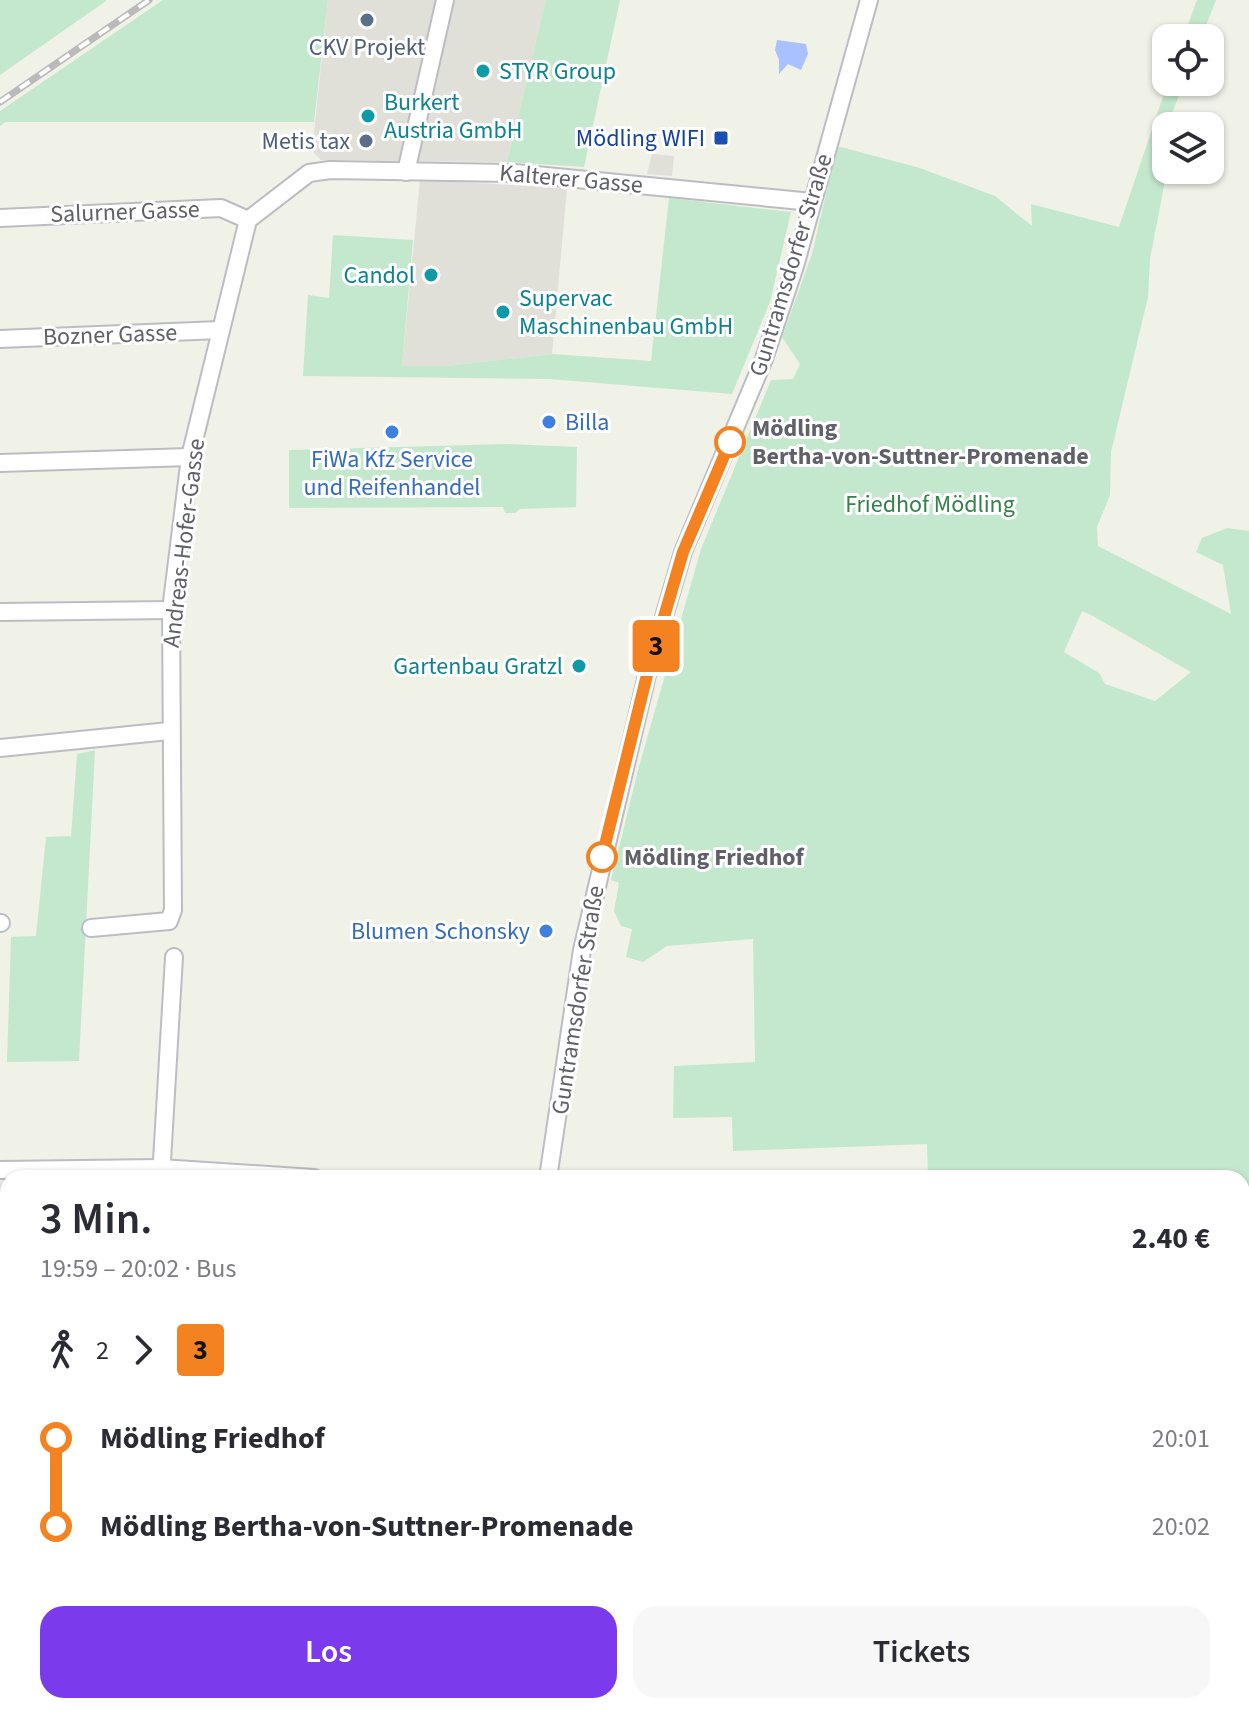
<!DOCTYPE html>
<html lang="de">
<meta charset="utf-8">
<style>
:root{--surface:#fff;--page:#f7f7f7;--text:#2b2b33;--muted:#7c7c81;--accent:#7c3aed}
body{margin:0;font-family:"Source Sans 3",sans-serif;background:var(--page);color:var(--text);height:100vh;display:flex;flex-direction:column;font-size:30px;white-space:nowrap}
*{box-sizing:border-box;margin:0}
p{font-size:26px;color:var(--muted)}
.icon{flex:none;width:44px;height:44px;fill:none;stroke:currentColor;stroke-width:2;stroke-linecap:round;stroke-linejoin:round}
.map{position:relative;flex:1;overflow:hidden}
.side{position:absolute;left:0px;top:1170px;width:1250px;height:544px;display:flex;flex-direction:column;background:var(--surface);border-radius:24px 24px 0 0;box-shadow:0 2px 6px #0004}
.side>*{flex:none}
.badge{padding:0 16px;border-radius:6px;font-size:28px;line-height:52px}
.tools{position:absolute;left:1152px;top:24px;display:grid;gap:16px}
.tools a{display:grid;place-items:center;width:72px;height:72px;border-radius:16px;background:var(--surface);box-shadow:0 2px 6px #0004;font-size:40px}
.map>.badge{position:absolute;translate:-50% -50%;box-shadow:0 0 0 4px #fff}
.legs{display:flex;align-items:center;gap:12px;height:88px;padding:0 40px;font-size:26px}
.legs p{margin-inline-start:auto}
.headline{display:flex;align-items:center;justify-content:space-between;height:136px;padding:0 40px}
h1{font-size:44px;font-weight:600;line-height:60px}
.action{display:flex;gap:16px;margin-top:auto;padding:16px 40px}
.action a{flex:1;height:92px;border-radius:24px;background:var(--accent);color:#fff;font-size:32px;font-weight:600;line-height:92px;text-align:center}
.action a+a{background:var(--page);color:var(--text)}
ul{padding:0 40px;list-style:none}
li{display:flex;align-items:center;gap:28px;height:88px;font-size:30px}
li i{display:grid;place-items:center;width:12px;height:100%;margin:0 10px;background:currentColor}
li i::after{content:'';width:20px;height:20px;margin:-10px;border:6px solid;border-radius:50%;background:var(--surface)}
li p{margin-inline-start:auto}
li:first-child i{background:linear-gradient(#0000 50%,currentColor 0)}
li:last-child i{background:linear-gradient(currentColor 50%,#0000 0)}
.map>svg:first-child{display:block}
</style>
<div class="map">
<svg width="1249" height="1714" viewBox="0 0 1249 1714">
<rect width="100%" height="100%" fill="#f0f1e7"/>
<!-- industrial -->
<g fill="#e0e0d9">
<polygon points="328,0 546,0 507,162 321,160 312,151"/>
<polygon points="652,154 674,156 672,176 647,174"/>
<polygon points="420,180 567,188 552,354 446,366 402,366"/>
</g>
<!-- education -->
<polygon fill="#e0e1d5" points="381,1706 1242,1706 1249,1714 384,1714"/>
<!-- green -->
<g fill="#c4e8ce" fill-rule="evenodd">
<polygon points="0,0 106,0 106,1 0,75"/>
<polygon points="163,0 328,0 314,122 5,122 0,126 0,111"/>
<polygon points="546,0 620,0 584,167 507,162"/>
<polygon points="1197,0 1216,0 1201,38 1183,38"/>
<path d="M 1168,82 L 1184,82 L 1157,153 L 1166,157 L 1167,170 L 1150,259 L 1148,297 L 1111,452 L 1110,495 L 1097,527 L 1098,546 L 1231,614 L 1223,565 L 1196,552 L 1202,538 L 1227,528 L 1249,531 L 1249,1714 L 1058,1714 L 1060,1706 L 1242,1706 L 1242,1178 L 928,1178 L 927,1144 L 733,1151 L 732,1117 L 673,1118 L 674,1066 L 755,1062 L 753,939 L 667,946 L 643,962 L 626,957 L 632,929 L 621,926 L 614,911 L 619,883 L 611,880 L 638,770 L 701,549 L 771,380 L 793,379 L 800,364 L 782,337 L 812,254 L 837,146 L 920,168 L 995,196 L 1032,226 L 1031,204 L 1119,227 ZM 1082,611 L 1091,615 L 1191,672 L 1155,701 L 1105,684 L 1099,673 L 1064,652 Z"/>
<polygon points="669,198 791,212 770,302 732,394 549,379 303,376 308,295 329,298 333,235 413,240 402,366 446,366 552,354 651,361"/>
<polygon points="506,444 577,447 576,507 520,509 515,513 505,513 503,507 289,508 289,450"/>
<polygon points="95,750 79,1061 7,1062 11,937 36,936 46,837 71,836 77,754"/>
</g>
<!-- water -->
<polygon fill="#a9c2ff" points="777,40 806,44 808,54 801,70 788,64 779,74 779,60 775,50"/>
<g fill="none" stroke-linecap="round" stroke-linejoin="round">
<!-- minor casing -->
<g stroke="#bcbdc3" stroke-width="20">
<g id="minor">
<polyline points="406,172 445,0"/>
<polyline points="0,218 221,208 248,220"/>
<polyline points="0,339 220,330"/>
<polyline points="0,463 190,457"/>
<polyline points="0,612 171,610"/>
<polyline points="0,748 169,731"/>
<polyline points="0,923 1,923"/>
<polyline points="91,928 169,921 173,910 171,610 190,457 248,220 309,173 330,170 515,173 812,202"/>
<polyline points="0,1170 161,1168 314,1178"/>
<polyline points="161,1178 174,957"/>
<polyline points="548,1178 582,950 647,675 683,552 764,359 795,266 869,0"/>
<polyline points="0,1553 8,1553"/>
<polyline points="0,1597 8,1614"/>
<polyline points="52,1706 56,1714"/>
<polyline points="366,1706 368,1714"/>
<polyline points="143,1714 150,1706"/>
</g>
</g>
<!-- minor -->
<use href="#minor" stroke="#fff" stroke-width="16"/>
<!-- rail casing -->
<g stroke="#bababb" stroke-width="7">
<polyline id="rail" points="0,102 149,0"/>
</g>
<!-- rail -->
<use href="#rail" stroke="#fff" stroke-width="4" stroke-dasharray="12" stroke-linecap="butt"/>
</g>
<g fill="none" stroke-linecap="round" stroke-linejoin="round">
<!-- line-1 casing -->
<g stroke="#fff" stroke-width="18">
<polyline id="line-1" points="602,857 647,675 683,552 730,442"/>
</g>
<!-- line-1 -->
<use href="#line-1" stroke="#f58220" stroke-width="12"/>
</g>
<!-- markers -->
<g fill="#5c6f8a" stroke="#fff" stroke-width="3">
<circle cx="367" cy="20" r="8"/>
<circle cx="366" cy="141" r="8"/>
</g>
<g fill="#0f9aa8" stroke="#fff" stroke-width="3">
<circle cx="483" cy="71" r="8"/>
<circle cx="368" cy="116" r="8"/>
<circle cx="431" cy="275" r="8"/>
<circle cx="503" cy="312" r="8"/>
<circle cx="579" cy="666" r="8"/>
</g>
<rect fill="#1a4fb4" stroke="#fff" stroke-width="3" x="713" y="130" width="16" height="16" rx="4"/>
<g fill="#3f7fe0" stroke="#fff" stroke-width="3">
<circle cx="549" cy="422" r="8"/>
<circle cx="392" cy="432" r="8"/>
<circle cx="546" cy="931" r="8"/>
</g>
<g fill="#fff" stroke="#f58220" stroke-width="4">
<circle cx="730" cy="442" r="14"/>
<circle cx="602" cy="857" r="14"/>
</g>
<g text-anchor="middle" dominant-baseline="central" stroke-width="6" stroke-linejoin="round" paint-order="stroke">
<!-- service labels -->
<g font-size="24" fill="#4e5e75" stroke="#fff">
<text x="367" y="47">CKV Projekt</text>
<text x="350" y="141" text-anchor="end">Metis tax</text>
</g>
<!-- culture labels -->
<g font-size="24" fill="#0d838f" stroke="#fff" text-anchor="start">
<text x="499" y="71">STYR Group</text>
<text x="384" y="102">Burkert<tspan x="384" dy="28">Austria GmbH</tspan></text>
<text x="415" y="275" text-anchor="end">Candol</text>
<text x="519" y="298">Supervac<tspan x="519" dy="28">Maschinenbau GmbH</tspan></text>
<text x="563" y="666" text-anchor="end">Gartenbau Gratzl</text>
</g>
<!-- transit labels -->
<g font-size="24" fill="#164399" stroke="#fff" text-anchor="end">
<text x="705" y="138">Mödling WIFI</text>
</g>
<!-- street labels -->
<g font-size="24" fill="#5f6068" stroke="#fff">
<text transform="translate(571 179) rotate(5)">Kalterer Gasse</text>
<text transform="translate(125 212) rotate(-2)">Salurner Gasse</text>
<text transform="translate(791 265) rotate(-73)">Guntramsdorfer Straße</text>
<text transform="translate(110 335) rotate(-2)">Bozner Gasse</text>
<text transform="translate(184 543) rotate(-83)">Andreas-Hofer-Gasse</text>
<text transform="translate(578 1000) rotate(-81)">Guntramsdorfer Straße</text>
</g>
<!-- shop labels -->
<g font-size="24" fill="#366cbe" stroke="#fff" text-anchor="start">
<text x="565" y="422">Billa</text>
<text x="392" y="459" text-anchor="middle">FiWa Kfz Service<tspan x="392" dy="28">und Reifenhandel</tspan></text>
<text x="530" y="931" text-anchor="end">Blumen Schonsky</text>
</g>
<!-- stop labels -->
<g font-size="24" font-weight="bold" fill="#5f6068" stroke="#fff" text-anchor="start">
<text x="752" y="428">Mödling<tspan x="752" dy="28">Bertha-von-Suttner-Promenade</tspan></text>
<text x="624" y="857">Mödling Friedhof</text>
</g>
<!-- park labels -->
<g font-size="24" fill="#33824c" stroke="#fff">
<text x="930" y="504">Friedhof Mödling</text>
</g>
</g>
</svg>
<div class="tools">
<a><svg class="icon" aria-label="locate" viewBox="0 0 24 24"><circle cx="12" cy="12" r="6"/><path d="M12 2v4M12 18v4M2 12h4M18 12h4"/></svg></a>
<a><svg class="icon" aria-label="layers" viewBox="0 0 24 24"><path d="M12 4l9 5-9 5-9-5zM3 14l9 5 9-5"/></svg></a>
</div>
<b class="badge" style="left:656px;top:646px;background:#f58220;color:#111">3</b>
<section class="side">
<div class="headline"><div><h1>3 Min.</h1><p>19:59 – 20:02 · Bus</p></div><b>2.40 €</b></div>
<div class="legs"><svg class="icon" aria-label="walk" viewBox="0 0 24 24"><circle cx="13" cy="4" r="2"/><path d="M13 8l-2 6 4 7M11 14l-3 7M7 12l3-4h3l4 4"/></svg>2<svg class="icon" aria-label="forward" viewBox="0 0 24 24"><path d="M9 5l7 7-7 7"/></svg><b class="badge" style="background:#f58220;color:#111">3</b></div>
<ul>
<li><i style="color:#f58220"></i><b>Mödling Friedhof</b><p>20:01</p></li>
<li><i style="color:#f58220"></i><b>Mödling Bertha-von-Suttner-Promenade</b><p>20:02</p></li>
</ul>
<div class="action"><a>Los</a><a>Tickets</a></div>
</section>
</div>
